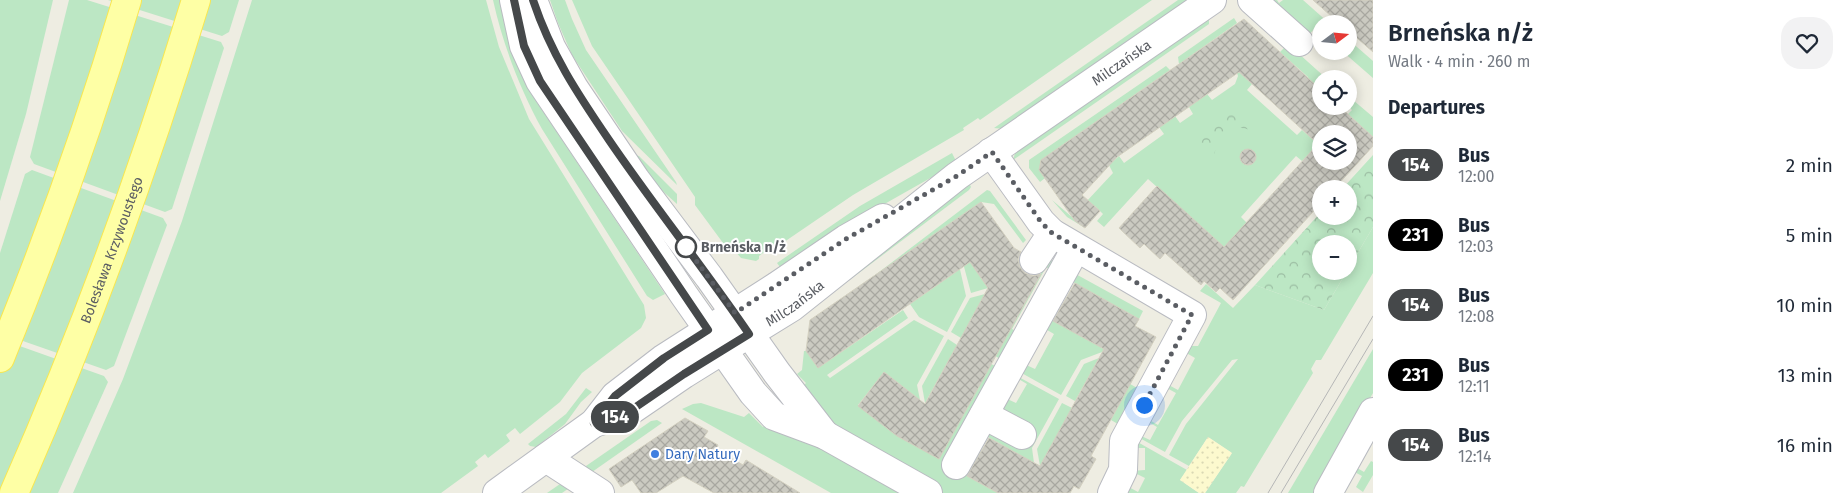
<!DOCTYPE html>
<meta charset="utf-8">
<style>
:root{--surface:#fff;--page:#f2f2f3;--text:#1f2937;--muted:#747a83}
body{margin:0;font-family:"Fira Sans",sans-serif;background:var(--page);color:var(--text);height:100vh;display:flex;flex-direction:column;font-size:19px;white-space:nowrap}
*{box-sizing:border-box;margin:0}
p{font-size:16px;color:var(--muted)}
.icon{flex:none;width:28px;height:28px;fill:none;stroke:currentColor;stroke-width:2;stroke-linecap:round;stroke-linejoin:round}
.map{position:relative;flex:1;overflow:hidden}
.side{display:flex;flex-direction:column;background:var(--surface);width:475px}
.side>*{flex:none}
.badge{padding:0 10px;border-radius:16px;font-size:18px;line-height:32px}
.needle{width:32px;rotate:74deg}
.fabs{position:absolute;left:1312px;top:15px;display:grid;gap:10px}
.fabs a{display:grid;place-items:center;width:45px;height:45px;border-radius:50%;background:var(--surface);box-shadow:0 2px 12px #0003;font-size:25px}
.you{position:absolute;width:25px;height:25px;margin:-12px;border:4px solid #fff;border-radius:50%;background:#1a73e8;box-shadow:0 0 0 8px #1a73e833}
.map>.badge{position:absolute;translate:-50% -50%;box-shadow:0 0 0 2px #fff}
h2{padding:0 15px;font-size:19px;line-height:45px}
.round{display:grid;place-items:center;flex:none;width:52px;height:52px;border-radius:20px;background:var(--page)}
.headline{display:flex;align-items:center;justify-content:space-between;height:85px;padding:0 15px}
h1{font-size:24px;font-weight:600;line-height:38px}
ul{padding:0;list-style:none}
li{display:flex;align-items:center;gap:15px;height:70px;padding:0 15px}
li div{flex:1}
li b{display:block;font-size:19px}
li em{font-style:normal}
li .badge{min-width:55px;font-weight:700;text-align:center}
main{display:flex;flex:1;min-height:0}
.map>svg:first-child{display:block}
</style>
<main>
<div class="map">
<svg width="1373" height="493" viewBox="0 0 1373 493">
<defs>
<pattern id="sand-dots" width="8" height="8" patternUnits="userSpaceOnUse" patternTransform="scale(1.25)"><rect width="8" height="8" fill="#fcf9ce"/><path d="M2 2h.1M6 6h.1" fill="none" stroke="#dad8b4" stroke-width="1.8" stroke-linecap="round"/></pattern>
<pattern id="park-crowns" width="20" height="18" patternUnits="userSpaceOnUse" patternTransform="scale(1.25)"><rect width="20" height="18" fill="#bce7c4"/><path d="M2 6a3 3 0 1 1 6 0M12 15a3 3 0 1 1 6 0" fill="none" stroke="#9cbea3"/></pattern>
<pattern id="building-cross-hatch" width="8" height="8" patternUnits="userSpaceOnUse" patternTransform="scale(1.25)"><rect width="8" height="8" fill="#cbcac1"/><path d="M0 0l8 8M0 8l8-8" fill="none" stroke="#a8a7a0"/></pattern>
</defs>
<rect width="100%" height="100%" fill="#eeede2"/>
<!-- green -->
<g fill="#bce7c4">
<polygon points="0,0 53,0 26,114 0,201"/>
<polygon points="69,0 87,0 221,42 224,48 172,209 165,212 34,164 30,157"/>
<polygon points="108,0 239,0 229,32 222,36"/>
<polygon points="252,0 486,0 499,47 529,119 644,305 646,318 641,328 582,373 560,402 520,434 515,428 506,435 510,441 488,458 485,454 475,462 478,466 441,493 73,493 123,379 182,221"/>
<path d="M 493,0 L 506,0 L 527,84 L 534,98 L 665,294 L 653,300 L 647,296 L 542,129 C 520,89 503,45 493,0 Z"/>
<polygon points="550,0 565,0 572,19 586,50 676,182 677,185 622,131 572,55 558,23"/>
<polygon points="572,0 1152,0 980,120 978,118 963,128 964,130 853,195 768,253 763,253 759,256 759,259 756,261 741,258 735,251 726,247 695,205 695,197 592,46"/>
<polygon points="1178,0 1192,0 1004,129 994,128"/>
<polygon points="1262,0 1277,0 1279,3 1283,0 1303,0 1330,24 1321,24 1321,34 1315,28 1305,39"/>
<polygon points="1206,15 1209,20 1209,24 1013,160 1016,150"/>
<polygon points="1234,18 1237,23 1179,64 1178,57"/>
<polygon points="1349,40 1373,61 1373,78 1342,51 1349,51"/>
<polygon points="1288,44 1327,79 1321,79 1321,90 1310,80 1309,81 1308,77 1280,52"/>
<polygon points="1166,66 1170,70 1041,160 1039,170 1045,178 1040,182 1029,168 1029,160"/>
<polygon points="1239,72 1252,84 1247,90 1297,135 1302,130 1318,144 1302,161 1296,156 1241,217 1247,223 1224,247 1148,179 1104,227 1097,221 1103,214 1095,206 1079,223 1085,228 1067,217 1052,200 1072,217 1113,173 1109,165 1119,156 1124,163 1164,134 1159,127 1175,116 1180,123 1193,114 1189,107 1207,94 1212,100 1235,84 1238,76 1237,73"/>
<polygon points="1353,100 1373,117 1373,137 1348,114 1352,110 1348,106"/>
<polygon points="952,153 957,163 865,215 783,271 777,263 860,206"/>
<polygon points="635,155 639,156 677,194 677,204 647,177"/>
<polygon points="32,170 163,218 167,225 114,366 106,370 0,333 0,253 25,174"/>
<polygon points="968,181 971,187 969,190 815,306"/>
<polygon points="987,190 990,191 1026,240 1023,243 994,204 981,202 862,285"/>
<polygon points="1373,227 1373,273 1321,360 1316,360 1311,369 1313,373 1244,487 1241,486 1236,493 1205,493 1232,453 1208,437 1189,466 1169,455 1186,424 1238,359 1232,360 1182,421 1165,452 1136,436 1137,434 1150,440 1157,427 1145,420 1146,418 1158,425 1176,393 1163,386 1165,383 1178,390 1195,358 1183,351 1189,346 1198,346 1221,303 1200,291 1206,284 1233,308 1255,285 1324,310 1347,271 1349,271 1349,268"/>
<polygon points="968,259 988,288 971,293 963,263"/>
<polygon points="1049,259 1059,264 1055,272 1046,267 1012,329 1021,334 1006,362 995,356"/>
<polygon points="959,265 966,296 947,332 919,317 910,304 956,272 954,269"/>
<polygon points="1072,272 1143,311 1139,319 1073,282 1052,320 1104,349 1102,352 1081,360 1061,395 1018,371 1022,363 1035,369 1054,334 1042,327"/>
<polygon points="985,294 961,338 951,332 970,298"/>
<polygon points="903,310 908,318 827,375 830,378 914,320 944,336 917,385 920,400 884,372 858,405 897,436 991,364 1002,369 1002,411 1003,397 1016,403 1027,384 1015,377 1015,375 1059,399 1032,448 1034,463 988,437 967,476 998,493 831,493 682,409 693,404 701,403 744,417 749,413 763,427 806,383 797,374 802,370 804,351 806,351 818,368"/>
<polygon points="0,339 104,376 108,382 58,493 0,493"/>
<polygon points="948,339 957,345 925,403 922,386"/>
<polygon points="1373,349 1373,393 1315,493 1288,493"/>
<polygon points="1099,358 1075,401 1066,396 1084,364"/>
<polygon points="1130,384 1143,391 1123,427 1111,420"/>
<polygon points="586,388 592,392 581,402 565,424 536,447 530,446 528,444 566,414"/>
<polygon points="1062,403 1072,408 1040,466 1037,449"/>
<polygon points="657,420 662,423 562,493 547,493 651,421"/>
<polygon points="1134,440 1187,470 1180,480 1199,493 1125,493 1125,485 1138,492 1145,478 1131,471 1145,470 1145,448 1131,448"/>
<polygon points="1371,461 1373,462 1373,475 1363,492 1356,487 1362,476 1349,469 1352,465 1364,472"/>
</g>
<!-- sand -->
<polygon fill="url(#sand-dots)" points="1208,437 1232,453 1205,493 1199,493 1180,480"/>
<!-- park -->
<g fill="url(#park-crowns)">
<path d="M 1231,111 C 1246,110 1252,121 1259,132 C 1247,129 1228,122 1221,135 C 1218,141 1216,148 1214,155 L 1208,153 L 1186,141 L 1224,114 Z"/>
<polygon points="1373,155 1373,227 1349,268 1349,244 1321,244 1321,271 1347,271 1324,310 1255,285 1321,212 1321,216 1349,216 1349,189 1342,189"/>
</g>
<!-- building -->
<g fill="url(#building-cross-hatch)" stroke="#d3d0c0" fill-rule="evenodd">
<polygon points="1313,0 1373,0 1373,52 1349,31 1349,24 1340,24"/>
<path d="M 1244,19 L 1321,90 L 1321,106 L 1339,106 L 1373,137 L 1373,146 L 1334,189 L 1321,189 L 1321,203 L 1233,300 L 1220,288 L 1216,292 L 1204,281 L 1201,285 L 1165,253 L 1160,259 L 1144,244 L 1140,248 L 1119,228 L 1157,186 L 1224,247 L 1318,144 L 1239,72 L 1117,157 L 1082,195 L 1100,211 L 1085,228 L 1075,221 L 1039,170 L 1041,160 ZM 1321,134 L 1349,134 L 1349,161 L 1321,161 Z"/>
<circle cx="1248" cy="157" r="8"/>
<polygon points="981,202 1014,248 1021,252 1018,259 1020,267 1025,273 1033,276 1041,274 939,459 897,436 858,406 884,372 925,404 988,288 970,262 818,368 806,351 810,320"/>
<polygon points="1075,283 1139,319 1135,326 1156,337 1091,456 1096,459 1079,489 1074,486 1070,493 998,493 967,476 989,438 1040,466 1104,349 1053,321"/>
<polygon points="685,418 708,431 704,437 718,445 716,449 743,465 746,460 800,493 714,493 683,476 656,493 641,493 632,480 621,487 609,469"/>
</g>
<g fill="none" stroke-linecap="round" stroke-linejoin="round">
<!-- minor casing -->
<g stroke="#b9bbc1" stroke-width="30">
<g id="minor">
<polyline points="514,0 524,46 540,81 684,295 753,393 774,416 825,435 928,493"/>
<polyline points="533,0 551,47 574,88 636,180 709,277 777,373 825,435"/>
<polyline points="1252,0 1299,42"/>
<polyline points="991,152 1041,222 1052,233 1192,315 1124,441 1123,470 1112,493"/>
<polyline points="1034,260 1052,233"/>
<polyline points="984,415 1022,435"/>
<path id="s1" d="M 594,423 L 627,413 L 684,374 L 792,307 L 957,176 L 1212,0"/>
<polyline points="546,458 600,493"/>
<polyline points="956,465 1076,248"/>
<polyline points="497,493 594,423 615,396 663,359 777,286 846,239 883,218"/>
<polyline points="1328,493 1373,412"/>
</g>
</g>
<!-- major casing -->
<g stroke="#f9e74f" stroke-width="30">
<g id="major">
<path d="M 0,358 C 48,241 91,121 127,0"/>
<path id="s2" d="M 14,493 C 85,332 145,168 196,0"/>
</g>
</g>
<!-- minor -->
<use href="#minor" stroke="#fff" stroke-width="28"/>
<!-- major -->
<use href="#major" stroke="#feffa5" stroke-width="28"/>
<!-- tram -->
<g stroke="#b5b6b6" stroke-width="1">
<polyline points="1268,493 1373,316"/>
<polyline points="1281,493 1373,339"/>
</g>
</g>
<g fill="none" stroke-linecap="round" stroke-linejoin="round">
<!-- line casing -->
<g stroke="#fff" stroke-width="11">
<path id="line" d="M 514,0 L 524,46 L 540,81 L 708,330 L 664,358 L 615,396 L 594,423 L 627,413 L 684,374 L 749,334 C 704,268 654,206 609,140 C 577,93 551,54 533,0"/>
</g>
<!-- line -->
<use href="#line" stroke="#45484a" stroke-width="8"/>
<!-- walk -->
<polyline stroke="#5a5d63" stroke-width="5" stroke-dasharray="0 9" points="686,247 735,313 846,239 957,176 992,152 1041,222 1052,233 1192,315 1144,405"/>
</g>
<!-- markers -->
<circle fill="#fff" stroke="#45484a" stroke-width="2.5" cx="686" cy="247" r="10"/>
<circle fill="#3f7fe0" stroke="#fff" stroke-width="2" cx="655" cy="454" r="5"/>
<g text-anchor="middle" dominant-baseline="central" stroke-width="4" stroke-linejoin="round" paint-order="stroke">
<!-- street labels -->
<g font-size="14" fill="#5a5d63" stroke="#fff">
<text stroke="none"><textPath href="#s1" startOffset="641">Milczańska</textPath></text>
<text stroke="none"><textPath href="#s2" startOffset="262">Bolesława Krzywoustego</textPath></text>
<text stroke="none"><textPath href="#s1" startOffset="235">Milczańska</textPath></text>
</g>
<!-- stop labels -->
<g font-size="14" font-weight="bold" fill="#5a5d63" stroke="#fff" text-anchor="start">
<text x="701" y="247">Brneńska n/ż</text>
</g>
<!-- shop labels -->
<g font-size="14" fill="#366cbe" stroke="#fff" text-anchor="start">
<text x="665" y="454">Dary Natury</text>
</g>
</g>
</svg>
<div class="fabs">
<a><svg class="needle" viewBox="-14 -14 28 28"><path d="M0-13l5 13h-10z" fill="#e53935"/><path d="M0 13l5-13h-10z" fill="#747a83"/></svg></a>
<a><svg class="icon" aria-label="locate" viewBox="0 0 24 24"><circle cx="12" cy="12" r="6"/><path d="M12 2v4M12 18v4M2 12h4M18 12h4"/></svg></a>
<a><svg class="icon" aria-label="layers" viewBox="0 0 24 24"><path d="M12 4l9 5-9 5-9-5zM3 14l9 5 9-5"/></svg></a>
<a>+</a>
<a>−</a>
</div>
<div class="you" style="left:1144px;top:405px"></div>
<b class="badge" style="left:615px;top:417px;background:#45484a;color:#fff">154</b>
</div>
<section class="side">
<div class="headline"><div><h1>Brneńska n/ż</h1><p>Walk · 4 min · 260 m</p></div><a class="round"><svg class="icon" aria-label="heart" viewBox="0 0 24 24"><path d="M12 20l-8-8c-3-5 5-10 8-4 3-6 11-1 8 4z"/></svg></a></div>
<h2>Departures</h2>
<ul>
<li><span class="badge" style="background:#45484a;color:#fff">154</span><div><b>Bus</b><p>12:00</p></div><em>2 min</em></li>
<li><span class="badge" style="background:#000;color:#fff">231</span><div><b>Bus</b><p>12:03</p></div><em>5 min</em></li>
<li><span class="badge" style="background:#45484a;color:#fff">154</span><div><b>Bus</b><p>12:08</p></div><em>10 min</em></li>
<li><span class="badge" style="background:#000;color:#fff">231</span><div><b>Bus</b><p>12:11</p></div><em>13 min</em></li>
<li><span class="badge" style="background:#45484a;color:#fff">154</span><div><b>Bus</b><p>12:14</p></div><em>16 min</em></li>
</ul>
</section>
</main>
